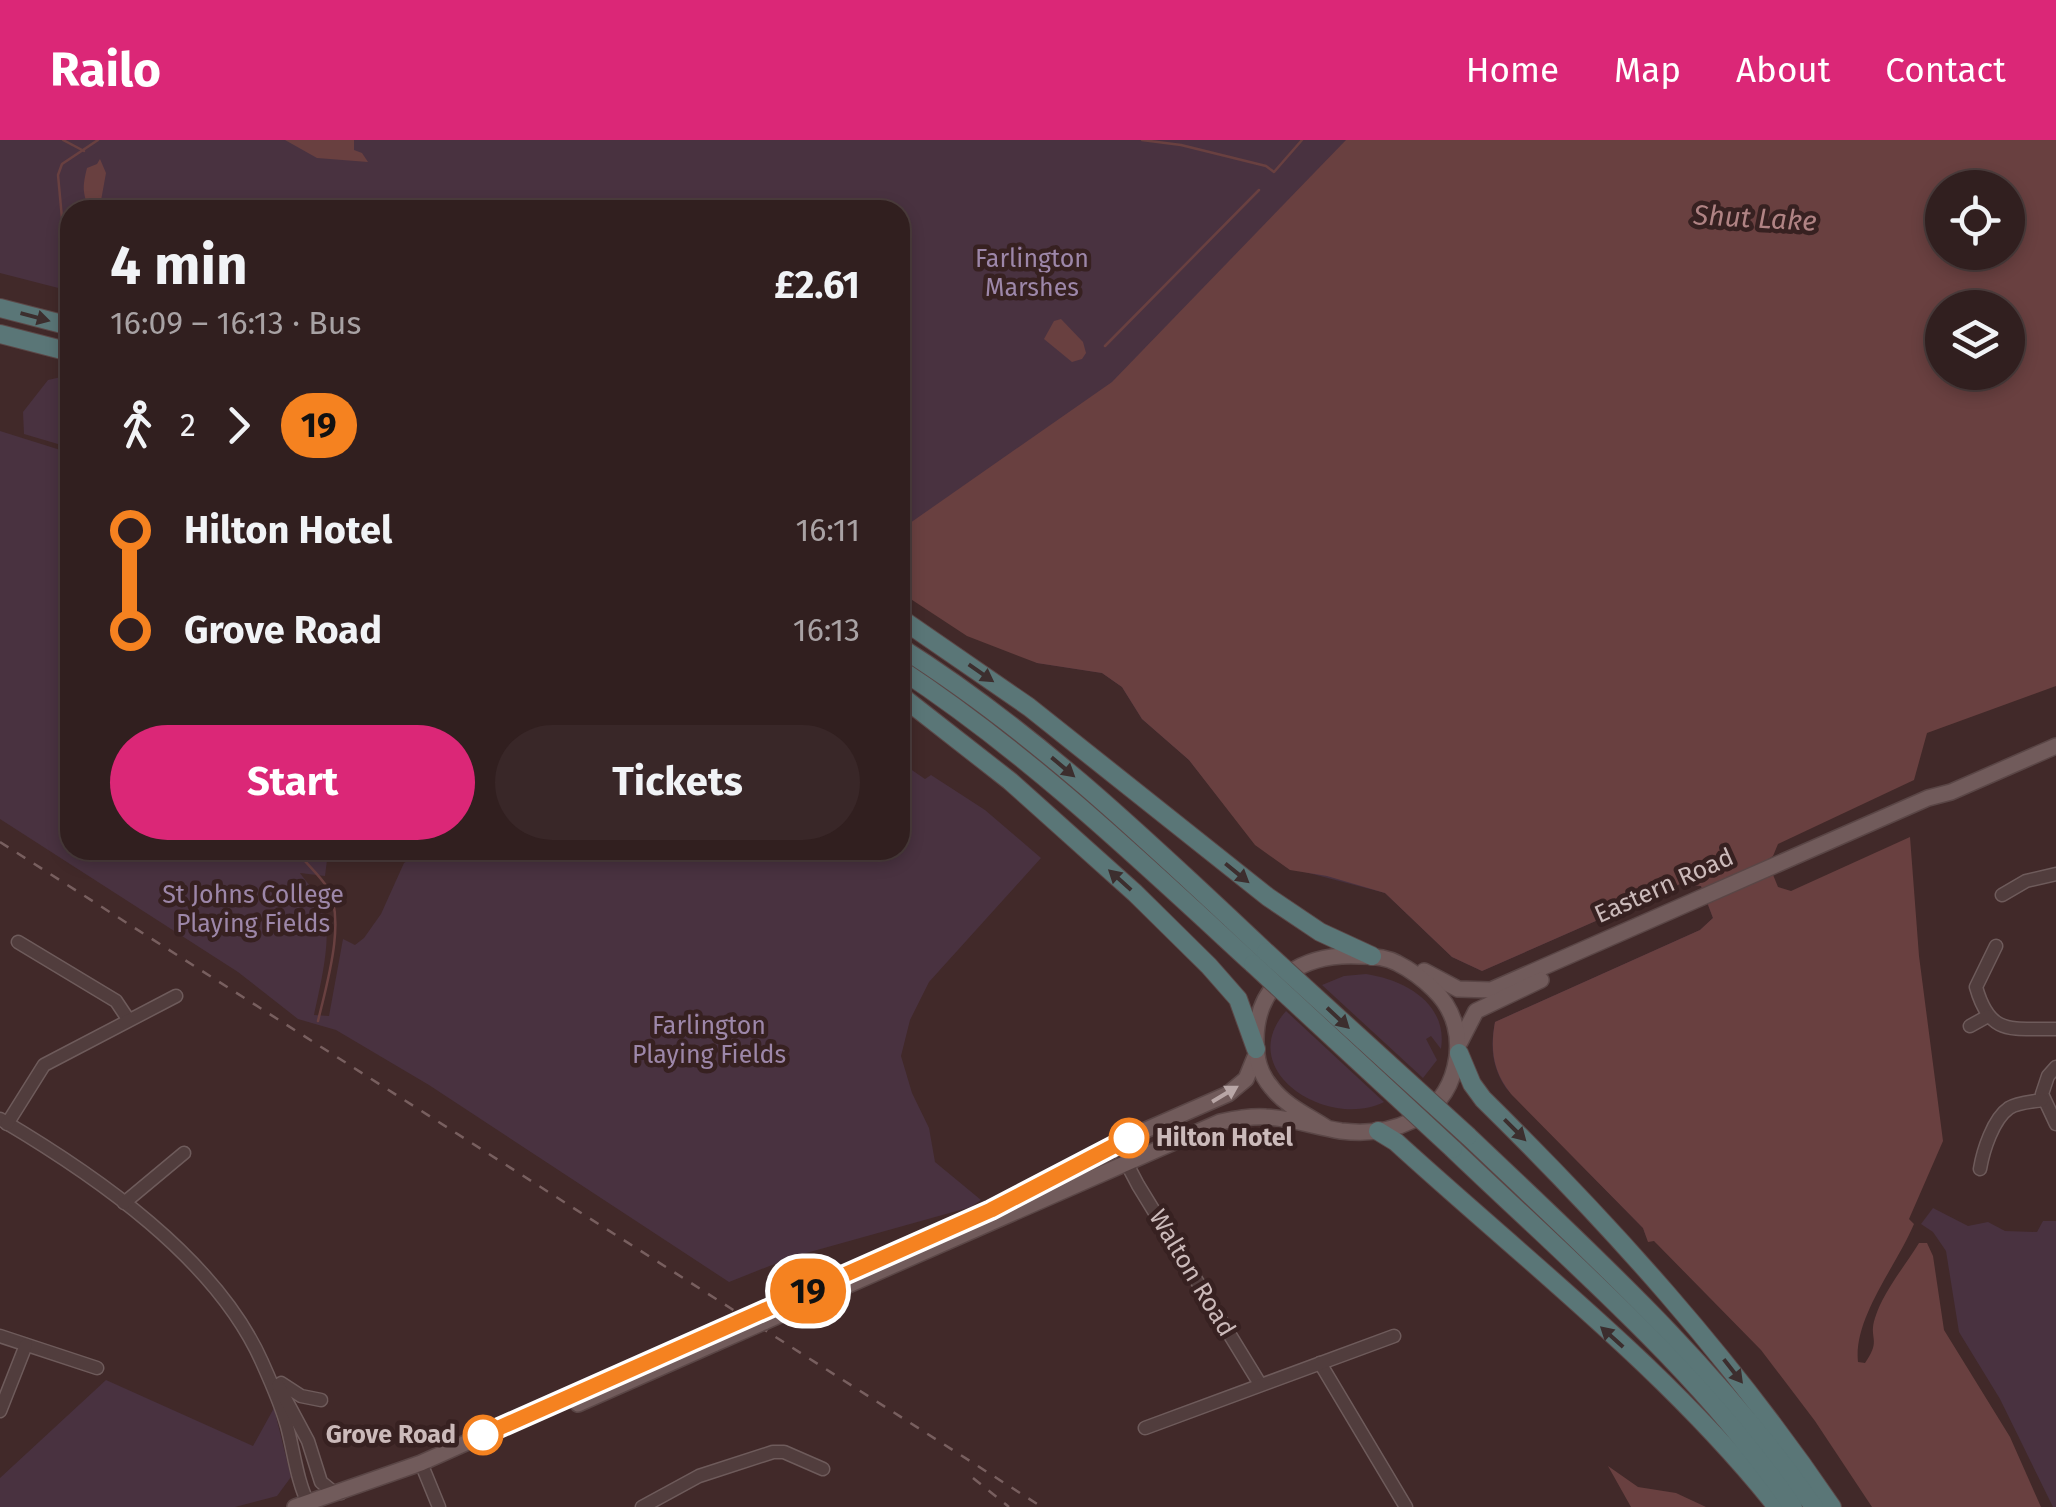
<!DOCTYPE html>
<meta charset="utf-8">
<style>
:root{--surface:#311f1f;--page:#392728;--text:#f1f3f6;--muted:#a8a2a4;--line:#4c3d3d;--accent:#db2777}
body{margin:0;font-family:"Fira Sans",sans-serif;background:var(--page);color:var(--text);height:100vh;display:flex;flex-direction:column;font-size:38px;white-space:nowrap}
*{box-sizing:border-box;margin:0}
p{font-size:32px;color:var(--muted)}
.icon{flex:none;width:55px;height:55px;fill:none;stroke:currentColor;stroke-width:2;stroke-linecap:round;stroke-linejoin:round}
.map{position:relative;flex:1;overflow:hidden}
.drawer{position:absolute;left:60px;top:60px;width:850px;height:660px;display:flex;flex-direction:column;background:var(--surface);border-radius:30px;box-shadow:0 5px 15px #0003,0 0 0 2px var(--line)}
.drawer>*{flex:none}
.badge{padding:0 20px;border-radius:32px;font-size:35px;line-height:65px}
.controls{position:absolute;left:1925px;top:30px;display:grid;gap:20px}
.controls a{display:grid;place-items:center;width:100px;height:100px;border-radius:50%;background:var(--surface);box-shadow:0 5px 15px #0003,0 0 0 2px var(--line);font-size:50px}
.map>.badge{position:absolute;translate:-50% -50%;box-shadow:0 0 0 5px #fff}
.legs{display:flex;align-items:center;gap:15px;height:110px;padding:0 50px;font-size:32px}
.legs p{margin-inline-start:auto}
.head{display:flex;align-items:center;justify-content:space-between;height:170px;padding:0 50px}
h1{font-size:55px;font-weight:700;line-height:75px}
.primary-button{display:flex;gap:20px;margin-top:auto;padding:20px 50px}
.primary-button a{flex:1;height:115px;border-radius:60px;background:var(--accent);color:#fff;font-size:40px;font-weight:700;line-height:115px;text-align:center}
.primary-button a+a{background:var(--page);color:var(--text)}
ul{padding:0 50px;list-style:none}
li{display:flex;align-items:center;gap:35px;height:100px;font-size:38px}
li i{display:grid;place-items:center;width:15px;height:100%;margin:0 12px;background:currentColor}
li i::after{content:'';width:25px;height:25px;margin:-12px;border:8px solid;border-radius:50%;background:var(--surface)}
li p{margin-inline-start:auto}
li:first-child i{background:linear-gradient(#0000 50%,currentColor 0)}
li:last-child i{background:linear-gradient(currentColor 50%,#0000 0)}
header{display:flex;align-items:center;gap:60px;box-sizing:border-box;height:140px;padding:0 50px;background:var(--accent);color:#fff}
header strong{font-size:48px}
nav{display:flex;gap:55px;margin-inline-start:auto;font-size:35px}
.map>svg:first-child{display:block}
</style>
<header>
<strong>Railo</strong>
<nav><a>Home</a><a>Map</a><a>About</a><a>Contact</a></nav>
</header>
<div class="map">
<svg width="2056" height="1367" viewBox="0 0 2056 1367">
<rect width="100%" height="100%" fill="#412929"/>
<!-- green -->
<g fill="#493240">
<path d="M 0,0 L 1519,0 L 1603,609 L 1735,784 L 1646,1096 L 1643,1088 L 1506,948 C 1492,927 1490,907 1495,882 L 1700,790 L 1713,778 L 1701,746 L 1680,744 L 1482,831 L 1452,817 L 1385,753 L 1286,727 L 1252,700 L 1189,620 L 1142,579 L 1122,547 L 1102,533 L 1037,523 L 900,433 L 900,70 L 70,70 L 70,151 L 0,133 Z"/>
<path d="M 70,235 L 70,710 L 316,710 L 327,720 L 325,736 L 300,733 C 307,743 317,753 322,765 C 334,793 320,846 314,875 L 329,876 L 343,799 L 355,805 L 364,798 L 381,774 L 404,723 L 427,710 L 900,710 L 900,622 L 925,639 L 931,635 L 985,670 L 1041,718 L 929,842 L 910,880 L 901,916 L 912,953 L 929,988 L 935,1022 L 981,1060 L 971,1067 L 792,1117 L 729,1142 L 429,945 L 336,890 L 298,879 L 238,832 L 0,679 L 0,291 L 70,313 L 68,307 L 24,294 L 23,272 L 48,240 Z"/>
<path d="M 1366,834 C 1406,840 1448,864 1441,909 L 1431,896 L 1426,899 L 1437,920 L 1423,938 L 1322,845 L 1344,836 Z"/>
<path d="M 1286,871 L 1384,962 C 1328,990 1233,931 1286,871 Z"/>
<polygon points="1933,1068 1968,1086 1988,1082 2005,1091 2037,1092 2043,1081 2056,1081 2056,1367 2053,1367 2000,1259 1959,1192 1946,1111 1933,1092 1921,1084"/>
<polygon points="106,1240 253,1306 274,1268 291,1337 277,1356 235,1367 0,1367 0,1338"/>
</g>
<!-- water -->
<g fill="#694040" fill-rule="evenodd">
<polygon points="285,0 354,0 354,10 362,13 368,22 317,18"/>
<path d="M 1346,0 L 2056,0 L 2056,546 L 1927,593 L 1914,640 L 1778,704 L 1773,716 L 1767,720 L 1778,747 L 1791,751 L 1910,697 L 1919,816 L 1943,1001 L 1909,1079 L 1914,1084 C 1897,1125 1853,1178 1858,1222 L 1865,1223 C 1882,1199 1868,1199 1875,1178 C 1883,1152 1905,1126 1919,1103 L 1927,1103 L 1933,1116 L 1944,1190 L 2010,1297 L 2041,1367 L 1872,1367 L 1815,1281 L 1761,1210 L 1654,1101 L 1648,1102 L 1643,1088 L 1511,954 C 1493,931 1490,910 1495,882 L 1700,790 L 1713,778 L 1701,746 L 1680,744 L 1482,831 L 1452,817 L 1385,753 L 1327,736 L 1290,730 L 1255,705 L 1189,620 L 1142,579 L 1122,547 L 1102,533 L 1037,523 L 967,496 L 900,452 L 900,390 L 1112,242 ZM 1942,48 L 2008,48 L 2008,112 L 1942,112 ZM 1942,168 L 2008,168 L 2008,232 L 1942,232 Z"/>
<path d="M 100,19 L 106,33 L 100,66 L 89,70 C 83,52 82,48 87,28 L 97,24 Z"/>
<polygon points="1061,179 1083,202 1086,213 1082,219 1072,222 1044,199 1054,181"/>
<polygon points="1608,1326 1638,1347 1676,1353 1706,1367 1631,1367"/>
</g>
<g fill="none" stroke-linecap="round" stroke-linejoin="round">
<!-- stream -->
<g stroke="#694040" stroke-width="2.5">
<polyline points="63,0 84,11"/>
<polyline points="1142,0 1181,5 1266,26 1274,32 1302,0"/>
<polyline points="70,165 58,35 62,24 98,0"/>
<polyline points="1105,206 1259,50"/>
<path d="M 296,710 C 305,723 319,734 327,747 C 347,778 326,847 318,881"/>
</g>
<!-- minor casing -->
<g stroke="#6e5b5b" stroke-width="15">
<g id="minor">
<polyline points="2002,755 2026,741 2056,734"/>
<polyline points="18,802 116,861 128,879"/>
<path d="M 1996,806 L 1976,847 C 1990,897 2012,888 2056,889"/>
<polyline points="1970,886 1988,876"/>
<polyline points="2056,927 2048,936 2042,954 2056,984"/>
<path d="M 0,979 C 95,1035 216,1118 262,1222 C 271,1242 281,1264 287,1286 C 294,1312 297,1343 310,1367"/>
<polyline points="7,984 44,925 176,856"/>
<polyline points="1117,1005 1138,1045 1260,1244"/>
<path d="M 1980,1029 C 1983,1011 1993,979 2009,968 C 2018,962 2032,962 2042,960"/>
<polyline points="124,1063 184,1013"/>
<polyline points="0,1196 97,1228"/>
<polyline points="1320,1223 1406,1367"/>
<polyline points="281,1243 301,1256 321,1260"/>
<polyline points="278,1245 308,1301 321,1342 332,1351 341,1353"/>
<polyline points="0,1271 26,1205"/>
<polyline points="1145,1288 1394,1196"/>
<polyline points="421,1323 439,1367"/>
<polyline points="642,1367 699,1336 773,1312 784,1312 823,1329"/>
</g>
</g>
<!-- major casing -->
<g stroke="#5a4646" stroke-width="18">
<g id="major">
<polyline points="1424,831 1458,849 1491,850 1928,658 1951,652 2056,606"/>
<polyline points="1460,902 1476,871 1541,840"/>
<polyline points="939,1093 1012,1061 1132,996 1228,954 1246,939 1255,917"/>
<polyline points="757,1173 822,1145"/>
<path d="M 764,1182 L 1220,982 C 1235,979 1250,976 1266,977 C 1291,978 1316,987 1341,991 C 1390,997 1443,979 1455,927 C 1462,899 1455,870 1434,850 C 1424,840 1409,829 1397,823 C 1386,817 1372,816 1360,816 C 1305,813 1257,839 1256,899 C 1256,918 1259,933 1272,948 C 1286,966 1309,976 1327,988"/>
<polyline points="578,1264 716,1203"/>
<polyline points="295,1367 421,1323 709,1194"/>
</g>
</g>
<!-- highway casing -->
<g stroke="#5b4747" stroke-width="20">
<g id="highway">
<polyline points="0,168 70,186"/>
<polyline points="0,194 70,212"/>
<polyline points="900,478 1029,567 1268,757 1320,792 1372,816"/>
<path d="M 900,507 C 1035,592 1150,703 1266,812"/>
<path d="M 900,529 C 1029,614 1139,719 1253,824"/>
<polyline points="900,555 1010,641 1135,753 1209,826 1238,859 1256,909"/>
<path d="M 1459,913 L 1472,944 L 1483,959 C 1611,1085 1730,1217 1832,1367"/>
<path d="M 1378,991 L 1396,1002 C 1523,1118 1670,1232 1777,1367"/>
<path d="M 1468,996 C 1591,1113 1717,1227 1814,1367"/>
<path d="M 1453,1009 C 1572,1123 1700,1231 1793,1367"/>
</g>
</g>
<!-- minor -->
<use href="#minor" stroke="#513d3d" stroke-width="12"/>
<!-- major -->
<use href="#major" stroke="#715b5b" stroke-width="15"/>
<!-- highway -->
<use href="#highway" stroke="#5a7677" stroke-width="18"/>
<!-- rail -->
<g stroke="#785f5f" stroke-width="2.5" stroke-dasharray="10 10" stroke-linecap="butt">
<polyline points="0,702 1042,1367"/>
<polyline points="973,1338 1009,1367"/>
</g>
<!-- major-bridge casing -->
<g stroke="#5a4646" stroke-width="18" stroke-linecap="butt">
<g id="major-bridge">
<polyline points="709,1194 757,1173"/>
<polyline points="716,1203 764,1182"/>
</g>
</g>
<!-- highway-bridge casing -->
<g stroke="#5b4747" stroke-width="20" stroke-linecap="butt">
<g id="highway-bridge">
<polyline points="1266,812 1468,996"/>
<polyline points="1253,824 1453,1009"/>
</g>
</g>
<!-- major-bridge -->
<use href="#major-bridge" stroke="#715b5b" stroke-width="15"/>
<!-- highway-bridge -->
<use href="#highway-bridge" stroke="#5a7677" stroke-width="18"/>
</g>
<!-- one-way arrows -->
<defs><path id="oneway-solid" d="M-6-.8H1V-3.2L6.5 0L1 3.2V.8H-6Z" transform="scale(2.5)"/></defs>
<g fill="#3c2e2e">
<use href="#oneway-solid" transform="translate(35 177) rotate(15)"/>
<use href="#oneway-solid" transform="translate(981 533) rotate(35)"/>
<use href="#oneway-solid" transform="translate(1063 627) rotate(40)"/>
<use href="#oneway-solid" transform="translate(1237 733) rotate(39)"/>
<use href="#oneway-solid" transform="translate(1120 740) rotate(-138)"/>
<use href="#oneway-solid" transform="translate(1338 878) rotate(43)"/>
<use href="#oneway-solid" transform="translate(1515 990) rotate(45)"/>
<use href="#oneway-solid" transform="translate(1612 1197) rotate(-138)"/>
<use href="#oneway-solid" transform="translate(1733 1231) rotate(52)"/>
</g>
<use fill="#b9a7a7" href="#oneway-solid" transform="translate(1225 954) rotate(-31)"/>
<g fill="none" stroke-linecap="round" stroke-linejoin="round">
<!-- line-1 casing -->
<g stroke="#fff" stroke-width="22">
<polyline id="line-1" points="483,1295 991,1070 1129,998"/>
</g>
<!-- line-1 -->
<use href="#line-1" stroke="#f58220" stroke-width="15"/>
</g>
<!-- markers -->
<g fill="#fff" stroke="#f58220" stroke-width="5">
<circle cx="1129" cy="998" r="18"/>
<circle cx="483" cy="1295" r="18"/>
</g>
<g text-anchor="middle" dominant-baseline="central" stroke-width="9" stroke-linejoin="round" paint-order="stroke">
<!-- park labels -->
<g font-size="25" fill="#9d87a9" stroke="#372121">
<text x="1032" y="119">Farlington<tspan x="1032" dy="29">Marshes</tspan></text>
<text x="253" y="755">St Johns College<tspan x="253" dy="29">Playing Fields</tspan></text>
<text x="709" y="886">Farlington<tspan x="709" dy="29">Playing Fields</tspan></text>
</g>
<!-- street labels -->
<g font-size="25" fill="#cbbaba" stroke="#372121">
<text transform="translate(1664 746) rotate(-24)">Eastern Road</text>
<text transform="translate(1192 1133) rotate(59)">Walton Road</text>
</g>
<!-- stop labels -->
<g font-size="25" font-weight="bold" fill="#cbbaba" stroke="#372121" text-anchor="start">
<text x="1156" y="998">Hilton Hotel</text>
<text x="456" y="1295" text-anchor="end">Grove Road</text>
</g>
<!-- water labels -->
<g font-size="28" font-style="italic" fill="#b08384" stroke="#372121">
<text transform="translate(1755 78) rotate(3)">Shut Lake</text>
</g>
</g>
</svg>
<div class="controls">
<a><svg class="icon" aria-label="locate" viewBox="0 0 24 24"><circle cx="12" cy="12" r="6"/><path d="M12 2v4M12 18v4M2 12h4M18 12h4"/></svg></a>
<a><svg class="icon" aria-label="layers" viewBox="0 0 24 24"><path d="M12 4l9 5-9 5-9-5zM3 14l9 5 9-5"/></svg></a>
</div>
<b class="badge" style="left:808px;top:1151px;background:#f58220;color:#111">19</b>
<section class="drawer">
<div class="head"><div><h1>4 min</h1><p>16:09 – 16:13 · Bus</p></div><b>£2.61</b></div>
<div class="legs"><svg class="icon" aria-label="walk" viewBox="0 0 24 24"><circle cx="13" cy="4" r="2"/><path d="M13 8l-2 6 4 7M11 14l-3 7M7 12l3-4h3l4 4"/></svg>2<svg class="icon" aria-label="forward" viewBox="0 0 24 24"><path d="M9 5l7 7-7 7"/></svg><b class="badge" style="background:#f58220;color:#111">19</b></div>
<ul>
<li><i style="color:#f58220"></i><b>Hilton Hotel</b><p>16:11</p></li>
<li><i style="color:#f58220"></i><b>Grove Road</b><p>16:13</p></li>
</ul>
<div class="primary-button"><a>Start</a><a>Tickets</a></div>
</section>
</div>
